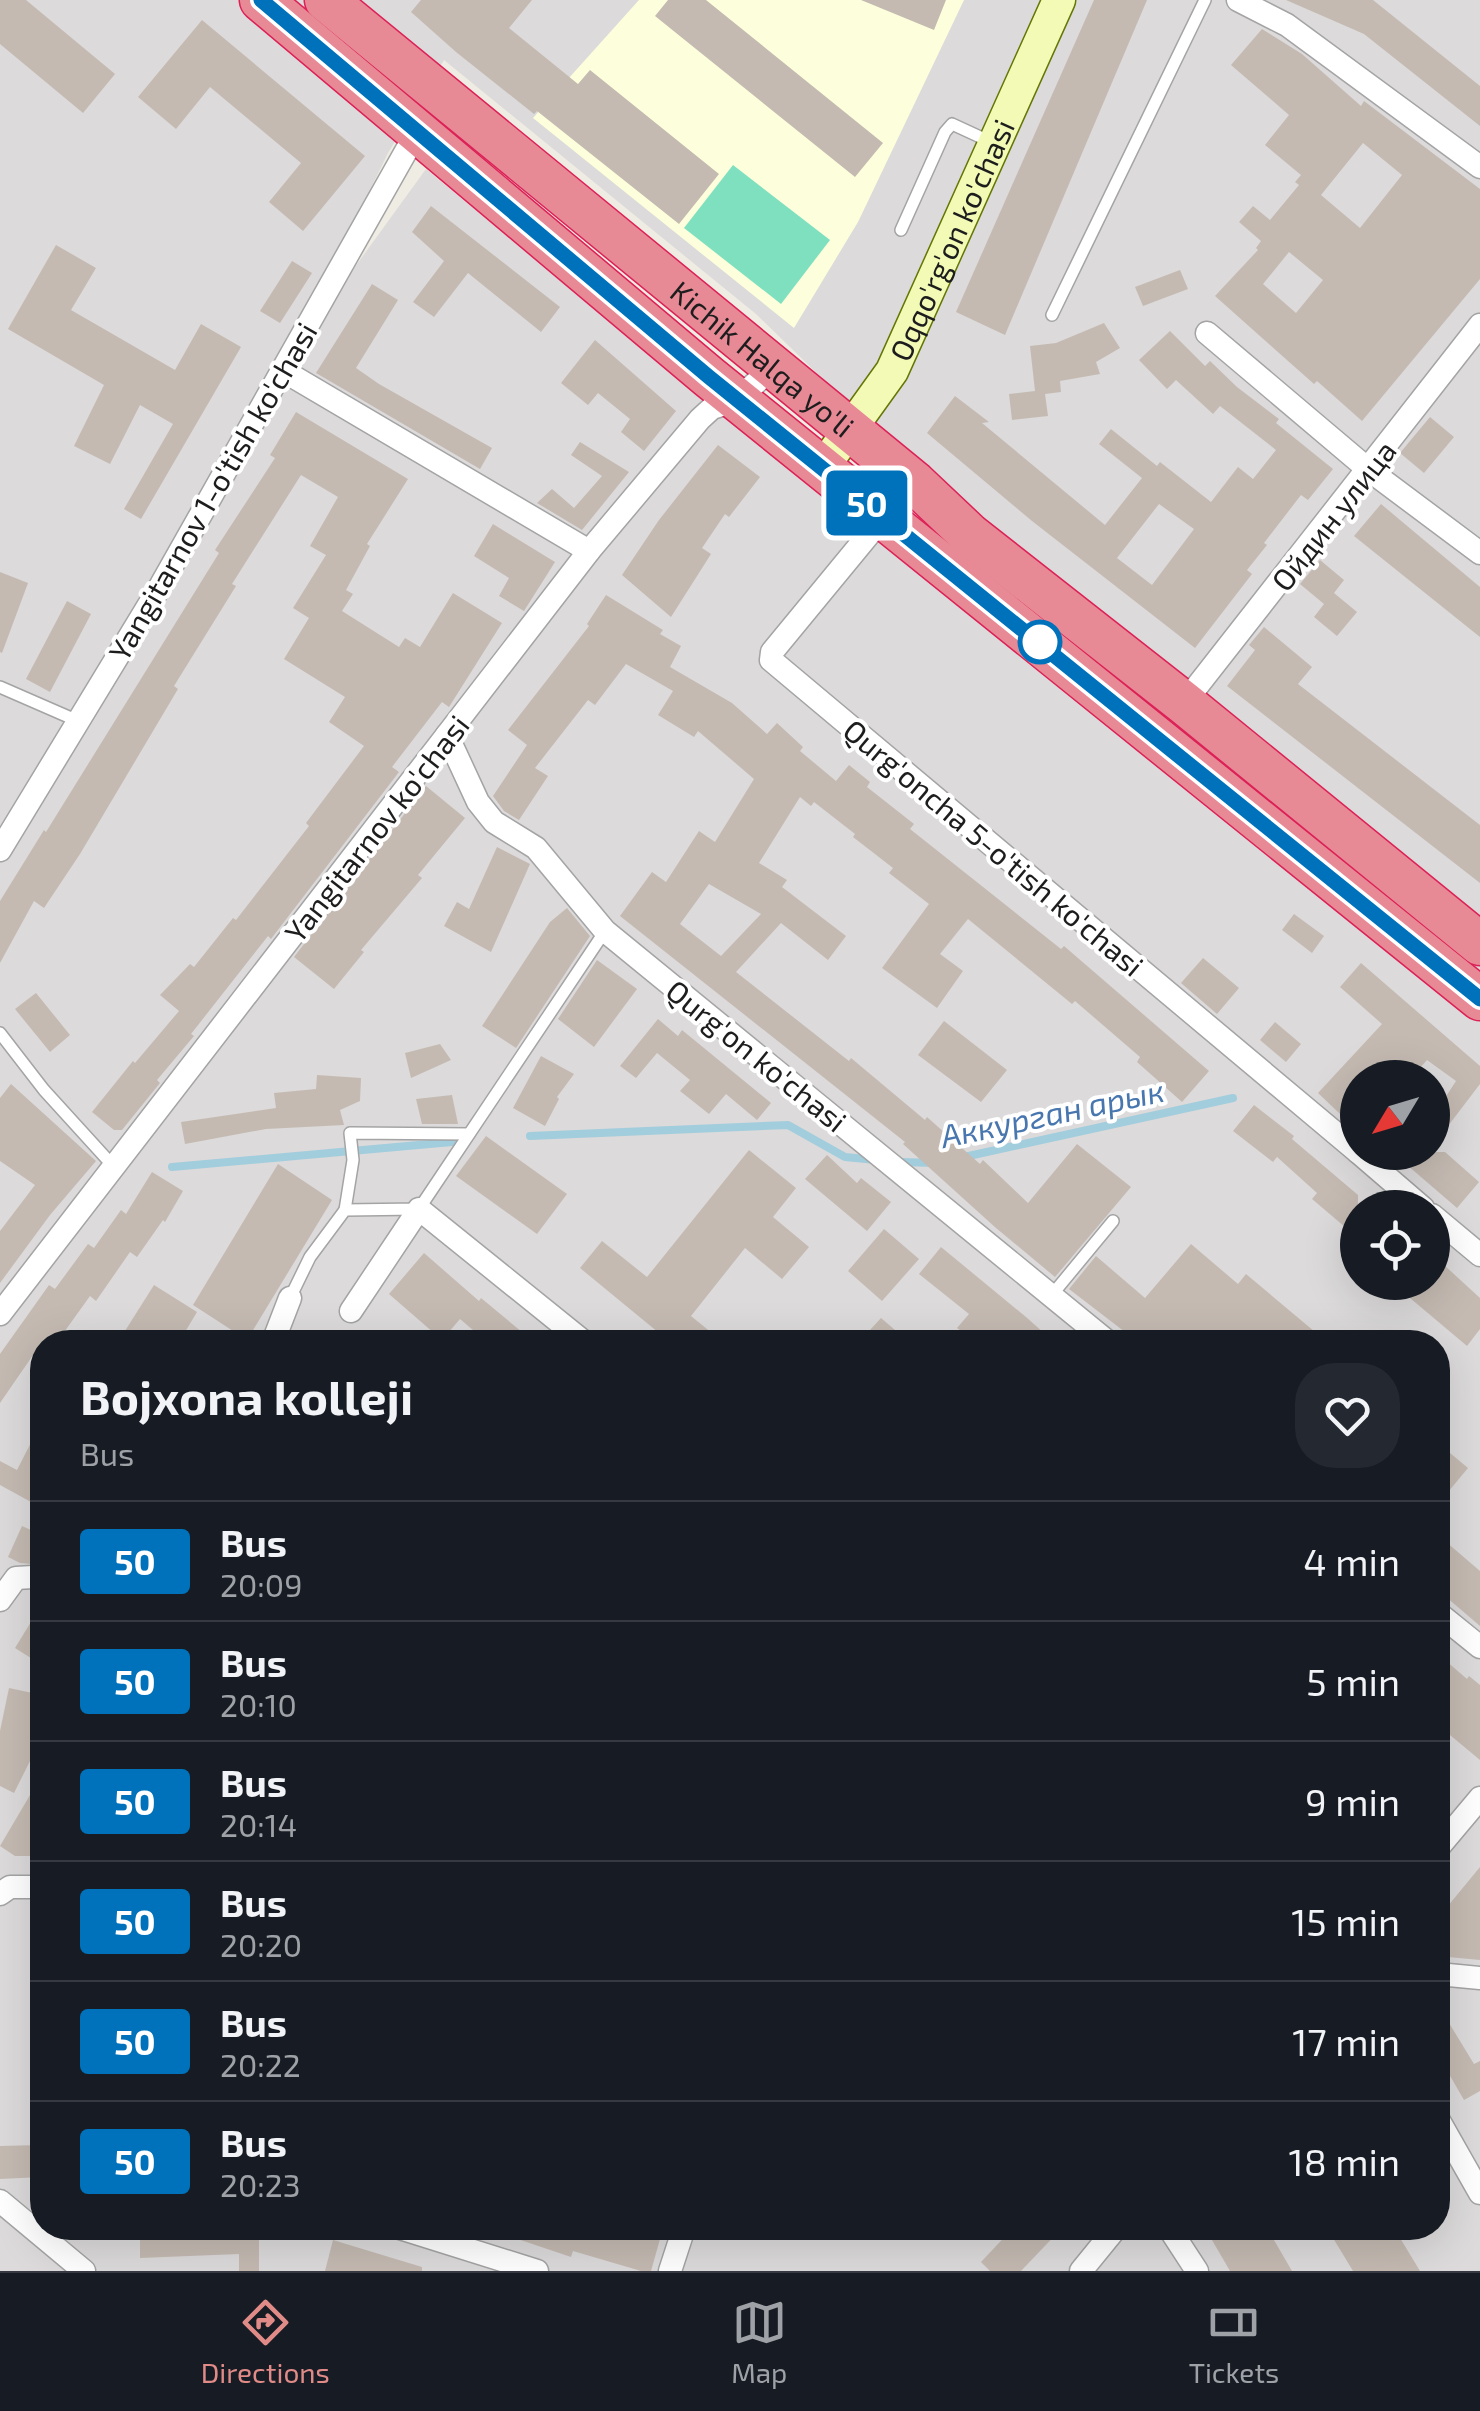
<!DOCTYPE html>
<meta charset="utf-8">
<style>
:root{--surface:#171b24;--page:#242831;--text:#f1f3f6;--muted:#9ea1a6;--line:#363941;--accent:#e08b87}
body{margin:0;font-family:"Exo 2",sans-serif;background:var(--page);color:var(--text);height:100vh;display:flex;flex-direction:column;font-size:38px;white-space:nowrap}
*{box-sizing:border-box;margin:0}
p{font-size:32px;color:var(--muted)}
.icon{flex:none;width:55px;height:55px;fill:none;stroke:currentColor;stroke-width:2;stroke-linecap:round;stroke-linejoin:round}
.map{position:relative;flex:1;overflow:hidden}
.details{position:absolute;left:30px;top:1330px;width:1420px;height:910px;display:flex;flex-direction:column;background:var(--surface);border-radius:40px;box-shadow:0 10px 40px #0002}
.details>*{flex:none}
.badge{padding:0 20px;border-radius:8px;font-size:35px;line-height:65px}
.needle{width:65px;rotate:232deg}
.controls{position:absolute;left:1340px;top:1060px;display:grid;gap:20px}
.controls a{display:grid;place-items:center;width:110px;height:110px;border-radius:50%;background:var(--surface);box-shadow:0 10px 40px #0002;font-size:50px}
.map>.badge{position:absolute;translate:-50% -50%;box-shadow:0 0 0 5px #fff}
.round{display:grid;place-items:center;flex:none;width:105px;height:105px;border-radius:40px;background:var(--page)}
.headline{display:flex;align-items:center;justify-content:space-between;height:170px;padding:0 50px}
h1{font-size:48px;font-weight:700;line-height:75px}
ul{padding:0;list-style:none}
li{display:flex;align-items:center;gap:30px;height:120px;padding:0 50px;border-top:2px solid var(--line)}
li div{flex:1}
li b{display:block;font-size:38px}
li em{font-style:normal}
li .badge{min-width:110px;font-weight:700;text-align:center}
.tabs{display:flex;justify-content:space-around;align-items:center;height:140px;border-top:2px solid var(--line);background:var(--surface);font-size:28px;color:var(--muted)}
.tabs a{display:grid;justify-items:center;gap:5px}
.tabs .on{color:var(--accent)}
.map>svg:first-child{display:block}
</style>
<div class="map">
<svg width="1480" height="2271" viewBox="0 0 1480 2271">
<rect width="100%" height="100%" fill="#efece3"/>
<!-- residential -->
<path fill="#dcdada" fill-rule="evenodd" d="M 0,0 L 1480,0 L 1480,2271 L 0,2271 ZM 444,60 L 756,314 L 829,385 L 1187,706 L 1148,756 L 853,522 L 426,169 L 286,362 L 388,153 ZM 1358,1078 L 1432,1078 L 1432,1152 L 1358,1152 ZM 1358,1208 L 1432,1208 L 1432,1282 L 1358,1282 ZM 42,1342 L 1438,1342 L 1438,2228 L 42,2228 Z"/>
<!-- education -->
<polygon fill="#fdffdc" points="639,0 964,0 858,222 794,328 533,118"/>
<!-- pitch -->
<polygon fill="#7fe0bf" points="733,165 830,240 781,304 684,228"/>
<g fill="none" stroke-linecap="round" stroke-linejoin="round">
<!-- stream -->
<g stroke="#a2cddd" stroke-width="8">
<polyline points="530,1136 788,1125 845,1157 876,1160"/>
<polyline points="964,1157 1233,1098"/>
<polyline points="900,1162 936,1163"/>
<polyline points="172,1167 452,1142"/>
</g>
</g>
<!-- building -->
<g fill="#c4bab2" fill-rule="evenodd">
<polygon points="0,0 26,0 115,74 83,113 0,44"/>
<polygon points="421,0 532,0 509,28 578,84 590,70 719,174 679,224 537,111 534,114 456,52 411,12"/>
<polygon points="668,0 706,0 883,143 855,177 655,16"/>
<polygon points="861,0 946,0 934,30"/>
<polygon points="1094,0 1147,0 1005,335 956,312"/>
<polygon points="1286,0 1373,0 1480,86 1480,126 1364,34"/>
<polygon points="202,20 365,156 303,231 269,202 301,163 210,87 176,129 138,97"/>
<path d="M 1262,29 L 1302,54 L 1361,106 L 1364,101 L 1480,189 L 1480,279 L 1362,421 L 1317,381 L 1314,384 L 1215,296 L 1258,250 L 1256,248 L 1261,241 L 1239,222 L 1253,206 L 1270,220 L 1299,185 L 1295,182 L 1301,175 L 1265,145 L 1289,115 L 1231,65 ZM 1363,143 L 1402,175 L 1360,228 L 1321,195 ZM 1289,252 L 1323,280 L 1296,313 L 1263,284 Z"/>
<polygon points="431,206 560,307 541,332 468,273 434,317 413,302 444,261 412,232"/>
<polygon points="56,245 96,268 71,310 175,370 201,324 241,347 141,519 124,509 173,424 140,405 110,464 74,446 104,385 8,329"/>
<polygon points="292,261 312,273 280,323 260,311"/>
<polygon points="1180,270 1188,289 1143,306 1135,287"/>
<polygon points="372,284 398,300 356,368 379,384 492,448 480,469 316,373"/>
<polygon points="1104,323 1120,348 1096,362 1100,374 1060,381 1061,392 1045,394 1048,416 1012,420 1009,394 1035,391 1030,346 1056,343"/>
<path d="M 1170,331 L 1205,366 L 1210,361 L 1237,387 L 1279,419 L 1276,423 L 1333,469 L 1308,500 L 1301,495 L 1264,543 L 1267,545 L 1247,570 L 1252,574 L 1195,648 L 1032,521 L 927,433 L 955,396 L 989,422 L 982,423 L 1105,525 L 1142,478 L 1099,444 L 1111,429 L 1157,466 L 1160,462 L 1211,502 L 1238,467 L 1253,479 L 1276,450 L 1220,406 L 1213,414 L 1176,380 L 1167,389 L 1139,360 ZM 1159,504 L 1194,529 L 1152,585 L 1117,558 Z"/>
<polygon points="595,340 676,411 644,451 621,432 630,419 598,393 588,405 561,383"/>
<polygon points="296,412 408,479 367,544 370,546 346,590 353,594 342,611 399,647 405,638 420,647 453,593 502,623 449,707 442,702 392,767 399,772 271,939 268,936 191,1034 194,1036 157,1080 160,1083 122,1130 114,1130 92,1112 133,1061 135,1063 179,1011 160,995 190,964 194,967 233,918 236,920 309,826 306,823 364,746 329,722 345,697 284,659 309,618 293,608 326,555 310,546 338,497 301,475 232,584 236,586 174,686 178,689 80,854 44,908 34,901 0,963 0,901 44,830 46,832 219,553 215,550 275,458 270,455"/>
<polygon points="1430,417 1454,437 1424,473 1400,453"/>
<polygon points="580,442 629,472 582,530 537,503 552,489 574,508 602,476 571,455"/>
<polygon points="718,445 760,477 729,517 725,514 702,548 711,554 671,617 622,575 659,520"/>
<polygon points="1381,504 1480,587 1480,637 1354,536"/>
<polygon points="493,524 555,562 524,611 499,596 509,578 474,556"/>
<polygon points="1320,560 1344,580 1334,593 1357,612 1337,636 1314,617 1324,604 1300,584"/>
<polygon points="0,572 28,583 2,653 0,652"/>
<path d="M 606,595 L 663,630 L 660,634 L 681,646 L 670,667 L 732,703 L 767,734 L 777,723 L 803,747 L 800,751 L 836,781 L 849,765 L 870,782 L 867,787 L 914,824 L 910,829 L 1061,949 L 1064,946 L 1209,1071 L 1182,1102 L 1137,1062 L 1140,1057 L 1075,1001 L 1072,1004 L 968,919 L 940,954 L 963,971 L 937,1008 L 882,968 L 929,904 L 889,873 L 893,868 L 853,837 L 855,834 L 814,802 L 811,806 L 800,797 L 759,863 L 787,880 L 782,887 L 846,936 L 828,960 L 781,923 L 736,972 L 849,1061 L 851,1058 L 925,1120 L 927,1117 L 980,1164 L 983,1160 L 1028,1203 L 1077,1144 L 1131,1187 L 1055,1277 L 996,1228 L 903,1144 L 905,1142 L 620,916 L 652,872 L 666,882 L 699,831 L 715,842 L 754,779 L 698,731 L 694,737 L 658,715 L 673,691 L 626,664 L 595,705 L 588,700 L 535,768 L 548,776 L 519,820 L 504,811 L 493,796 L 527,745 L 508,730 L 589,626 L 587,624 ZM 709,884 L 761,914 L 721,956 L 680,924 Z"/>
<polygon points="67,601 91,614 50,692 26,679"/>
<polygon points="1264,627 1312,667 1298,684 1480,825 1480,883 1227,686 1255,650 1249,645"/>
<polygon points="426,786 465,818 418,875 422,878 361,950 364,952 334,989 294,957"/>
<polygon points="497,847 530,864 491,952 444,926 457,902 469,909"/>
<polygon points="567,908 590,936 516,1048 482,1026 550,922"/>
<polygon points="1294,914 1324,936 1312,953 1282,930"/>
<polygon points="1203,958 1239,988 1217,1014 1181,983"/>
<polygon points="597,960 637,989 594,1047 558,1019"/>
<polygon points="1361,963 1480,1066 1480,1084 1432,1147 1432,1118 1456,1081 1427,1060 1411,1078 1358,1078 1358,1131 1318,1093 1382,1024 1340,987"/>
<polygon points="36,993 70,1035 50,1052 15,1009"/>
<polygon points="658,1019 678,1036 682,1030 771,1103 757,1120 726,1094 709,1114 680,1091 690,1080 657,1053 636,1078 620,1066"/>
<polygon points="944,1021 1007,1070 981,1102 918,1055"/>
<polygon points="1275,1022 1301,1044 1286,1062 1260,1040"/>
<polygon points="440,1044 451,1060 411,1078 405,1053"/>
<polygon points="541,1056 574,1074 557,1097 559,1099 545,1126 513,1108"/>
<polygon points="317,1075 361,1078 360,1101 340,1110 344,1125 266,1129 185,1144 181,1122 276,1108 274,1093 316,1089"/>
<polygon points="11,1084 96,1161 50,1215 0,1283 0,1231 35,1185 0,1161 0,1098"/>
<polygon points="452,1095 458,1124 422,1124 416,1099"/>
<polygon points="1254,1105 1294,1136 1292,1139 1358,1195 1358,1238 1312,1199 1317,1193 1277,1157 1273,1162 1233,1131"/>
<polygon points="486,1136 567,1194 537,1234 456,1176"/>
<polygon points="749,1150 796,1188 773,1217 809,1247 782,1279 745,1248 691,1316 723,1342 670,1342 580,1268 602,1241 647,1277"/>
<polygon points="1392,1152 1445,1152 1479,1182 1457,1208"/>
<polygon points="827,1155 857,1183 861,1178 891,1202 867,1231 805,1179"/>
<polygon points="278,1164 332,1200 247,1340 193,1305"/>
<polygon points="152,1172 183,1191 165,1222 163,1220 137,1257 130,1252 96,1301 90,1296 57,1342 42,1342 0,1403 0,1354 49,1285 55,1289 88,1244 94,1248 121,1210 126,1214"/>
<polygon points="884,1229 919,1259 882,1301 848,1271"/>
<polygon points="1191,1244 1238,1284 1246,1274 1327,1342 1138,1342 1069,1289 1096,1256 1145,1298"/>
<polygon points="941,1247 1026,1317 1054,1342 975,1342 957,1328 969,1314 919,1274"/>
<polygon points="424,1253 479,1301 481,1298 534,1342 487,1342 460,1319 442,1340 389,1294"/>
<polygon points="1432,1254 1480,1298 1480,1329 1467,1346 1391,1282 1432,1282"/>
<polygon points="154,1285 197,1312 179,1342 118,1342"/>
<polygon points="881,1318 909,1342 859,1342"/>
<polygon points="42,1421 42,1508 0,1485 0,1461 17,1470"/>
<polygon points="1438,1443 1468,1468 1438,1504"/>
<polygon points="22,1526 42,1535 42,1565 20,1563 8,1557"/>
<polygon points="1438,1535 1480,1571 1480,1626 1438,1590"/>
<polygon points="42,1604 42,1665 15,1648"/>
<polygon points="1438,1654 1467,1679 1469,1676 1480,1685 1480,1760 1438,1725"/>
<polygon points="9,1688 42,1695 42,1737 14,1793 0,1786 0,1731"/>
<polygon points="33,1790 42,1795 42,1808 30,1830 42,1832 42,1856 15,1856 0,1846"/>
<polygon points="1480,1867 1480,1960 1438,1956 1438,1918"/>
<polygon points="1438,2005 1474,2064 1480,2061 1480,2091 1464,2100 1438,2055"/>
<polygon points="41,2145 42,2177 0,2179 0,2146"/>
<polygon points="140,2228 259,2228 259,2271 239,2271 239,2254 140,2258"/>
<polygon points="494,2228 648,2228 662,2232 651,2271 641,2271 573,2251 571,2257 494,2231"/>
<polygon points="1013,2228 1062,2228 1021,2271 990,2271 981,2262"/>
<polygon points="1205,2228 1267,2228 1292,2271 1230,2271"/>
<polygon points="1327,2228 1394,2228 1420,2271 1353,2271"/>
<polygon points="333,2240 422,2267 422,2271 325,2271"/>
</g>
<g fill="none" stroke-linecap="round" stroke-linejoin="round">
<!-- lane casing -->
<g stroke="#a4a4a4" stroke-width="14">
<g id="lane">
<polyline points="901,230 945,132 952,124 991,142"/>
<polyline points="1052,315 1205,0"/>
<polyline points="0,687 78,721"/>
<polyline points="0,1033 44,1090 115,1168"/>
<polyline points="345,1210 353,1160 350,1133 469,1134"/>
<polyline points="1051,1296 1113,1221"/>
<polyline points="290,1298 310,1257 345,1210 419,1209 605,931"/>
</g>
</g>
<!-- street casing -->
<g stroke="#a4a4a4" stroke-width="25">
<g id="street">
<polyline points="1238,0 1287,25 1480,167"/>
<polyline points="1207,333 1369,470 1480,553"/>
<polyline points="282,370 589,551"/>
<polyline points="884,516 772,652 771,660 1358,1152"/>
<polyline points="1184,703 1480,325"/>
<polyline points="447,735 478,802 494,822 536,848 605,931 1108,1342"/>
<polyline points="0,850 161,585 418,130"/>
<polyline points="1358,1152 1423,1208"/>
<polyline points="1432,1215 1480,1255"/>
<polyline points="351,1311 419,1209 584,1342"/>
<polyline points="0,1314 589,551 700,419 712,408 737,400 773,367"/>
<polyline points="273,1342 290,1298"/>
<polyline points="0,1600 16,1578 33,1577 42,1581"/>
<polyline points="1438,1613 1480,1647"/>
<polyline points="1438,1848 1480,1798"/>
<polyline points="0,1894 10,1887 42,1887"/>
<polyline points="1438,1974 1480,1978"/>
<polyline points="1438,2119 1480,2193"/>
<polyline points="0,2201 84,2271"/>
<polyline points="400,2228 537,2271"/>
<polyline points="1169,2228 1197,2271"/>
<polyline points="670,2271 684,2228"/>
<polyline points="1081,2271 1116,2228"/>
</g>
</g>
<!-- secondary casing -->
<g stroke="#647603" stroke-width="35">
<g id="secondary">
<path id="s1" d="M 823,467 L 892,371 L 1059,0"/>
</g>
</g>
<!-- highway casing -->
<g stroke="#dc2157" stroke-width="45">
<g id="highway">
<polyline points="261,0 709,377 1480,999"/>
<path id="s2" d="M 326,0 L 915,483 L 970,535 L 1184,703 L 1480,944"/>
</g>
</g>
<!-- lane -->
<use href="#lane" stroke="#fff" stroke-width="11"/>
<!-- street -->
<use href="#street" stroke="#fff" stroke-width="22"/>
<!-- secondary -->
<use href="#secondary" stroke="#f3fab5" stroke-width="32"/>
<!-- highway -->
<use href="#highway" stroke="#e88996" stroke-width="42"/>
</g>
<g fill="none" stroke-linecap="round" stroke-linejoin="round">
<!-- line casing -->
<g stroke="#fff" stroke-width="22">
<polyline id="line" points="261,0 709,377 1480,999"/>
</g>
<!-- line -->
<use href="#line" stroke="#0072bc" stroke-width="15"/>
</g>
<!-- markers -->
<circle fill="#fff" stroke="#0072bc" stroke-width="5" cx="1040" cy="642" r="20"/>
<g text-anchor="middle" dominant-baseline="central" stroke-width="8" stroke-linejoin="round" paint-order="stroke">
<!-- street labels -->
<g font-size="30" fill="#1d1d1d" stroke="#fff">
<text stroke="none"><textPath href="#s1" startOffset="262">Oqqo'rg'on ko'chasi</textPath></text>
<text stroke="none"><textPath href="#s2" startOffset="565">Kichik Halqa yo'li</textPath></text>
<text transform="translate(212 491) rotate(-60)">Yangitarnov 1-o'tish ko'chasi</text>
<text transform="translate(1333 515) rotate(-52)">Ойдин улица</text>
<text transform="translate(376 828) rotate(-52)">Yangitarnov ko'chasi</text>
<text transform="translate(994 847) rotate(40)">Qurg'oncha 5-o'tish ko'chasi</text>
<text transform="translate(757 1055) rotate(39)">Qurg'on ko'chasi</text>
</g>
<!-- water labels -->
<g font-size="32" font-style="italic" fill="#4876af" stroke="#fff">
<text transform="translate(1052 1112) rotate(-12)">Аккурган арык</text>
</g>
</g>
</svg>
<div class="controls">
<a><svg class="needle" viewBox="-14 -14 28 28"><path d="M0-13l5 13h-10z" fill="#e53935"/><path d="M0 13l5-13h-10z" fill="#9ea1a6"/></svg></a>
<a><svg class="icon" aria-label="locate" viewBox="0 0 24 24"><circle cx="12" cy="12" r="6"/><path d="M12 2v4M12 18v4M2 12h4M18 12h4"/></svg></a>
</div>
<b class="badge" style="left:867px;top:503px;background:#0072bc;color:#fff">50</b>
<section class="details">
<div class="headline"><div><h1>Bojxona kolleji</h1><p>Bus</p></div><a class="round"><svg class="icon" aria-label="heart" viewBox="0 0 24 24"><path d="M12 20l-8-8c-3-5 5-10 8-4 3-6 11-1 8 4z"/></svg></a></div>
<ul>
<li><span class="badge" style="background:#0072bc;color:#fff">50</span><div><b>Bus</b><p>20:09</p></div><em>4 min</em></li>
<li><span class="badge" style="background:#0072bc;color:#fff">50</span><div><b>Bus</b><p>20:10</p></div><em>5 min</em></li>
<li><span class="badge" style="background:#0072bc;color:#fff">50</span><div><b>Bus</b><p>20:14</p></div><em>9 min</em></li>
<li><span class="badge" style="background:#0072bc;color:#fff">50</span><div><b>Bus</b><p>20:20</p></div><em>15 min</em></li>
<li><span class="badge" style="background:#0072bc;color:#fff">50</span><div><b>Bus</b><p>20:22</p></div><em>17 min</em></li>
<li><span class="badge" style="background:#0072bc;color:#fff">50</span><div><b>Bus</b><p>20:23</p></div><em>18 min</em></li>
</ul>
</section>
</div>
<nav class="tabs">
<a class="on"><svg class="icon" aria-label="directions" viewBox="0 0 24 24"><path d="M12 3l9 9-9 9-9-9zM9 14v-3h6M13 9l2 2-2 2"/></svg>Directions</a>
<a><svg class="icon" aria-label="map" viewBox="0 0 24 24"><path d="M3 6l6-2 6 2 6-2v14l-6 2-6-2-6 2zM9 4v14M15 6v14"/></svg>Map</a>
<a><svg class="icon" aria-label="tickets" viewBox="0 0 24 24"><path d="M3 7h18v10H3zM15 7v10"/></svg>Tickets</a>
</nav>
